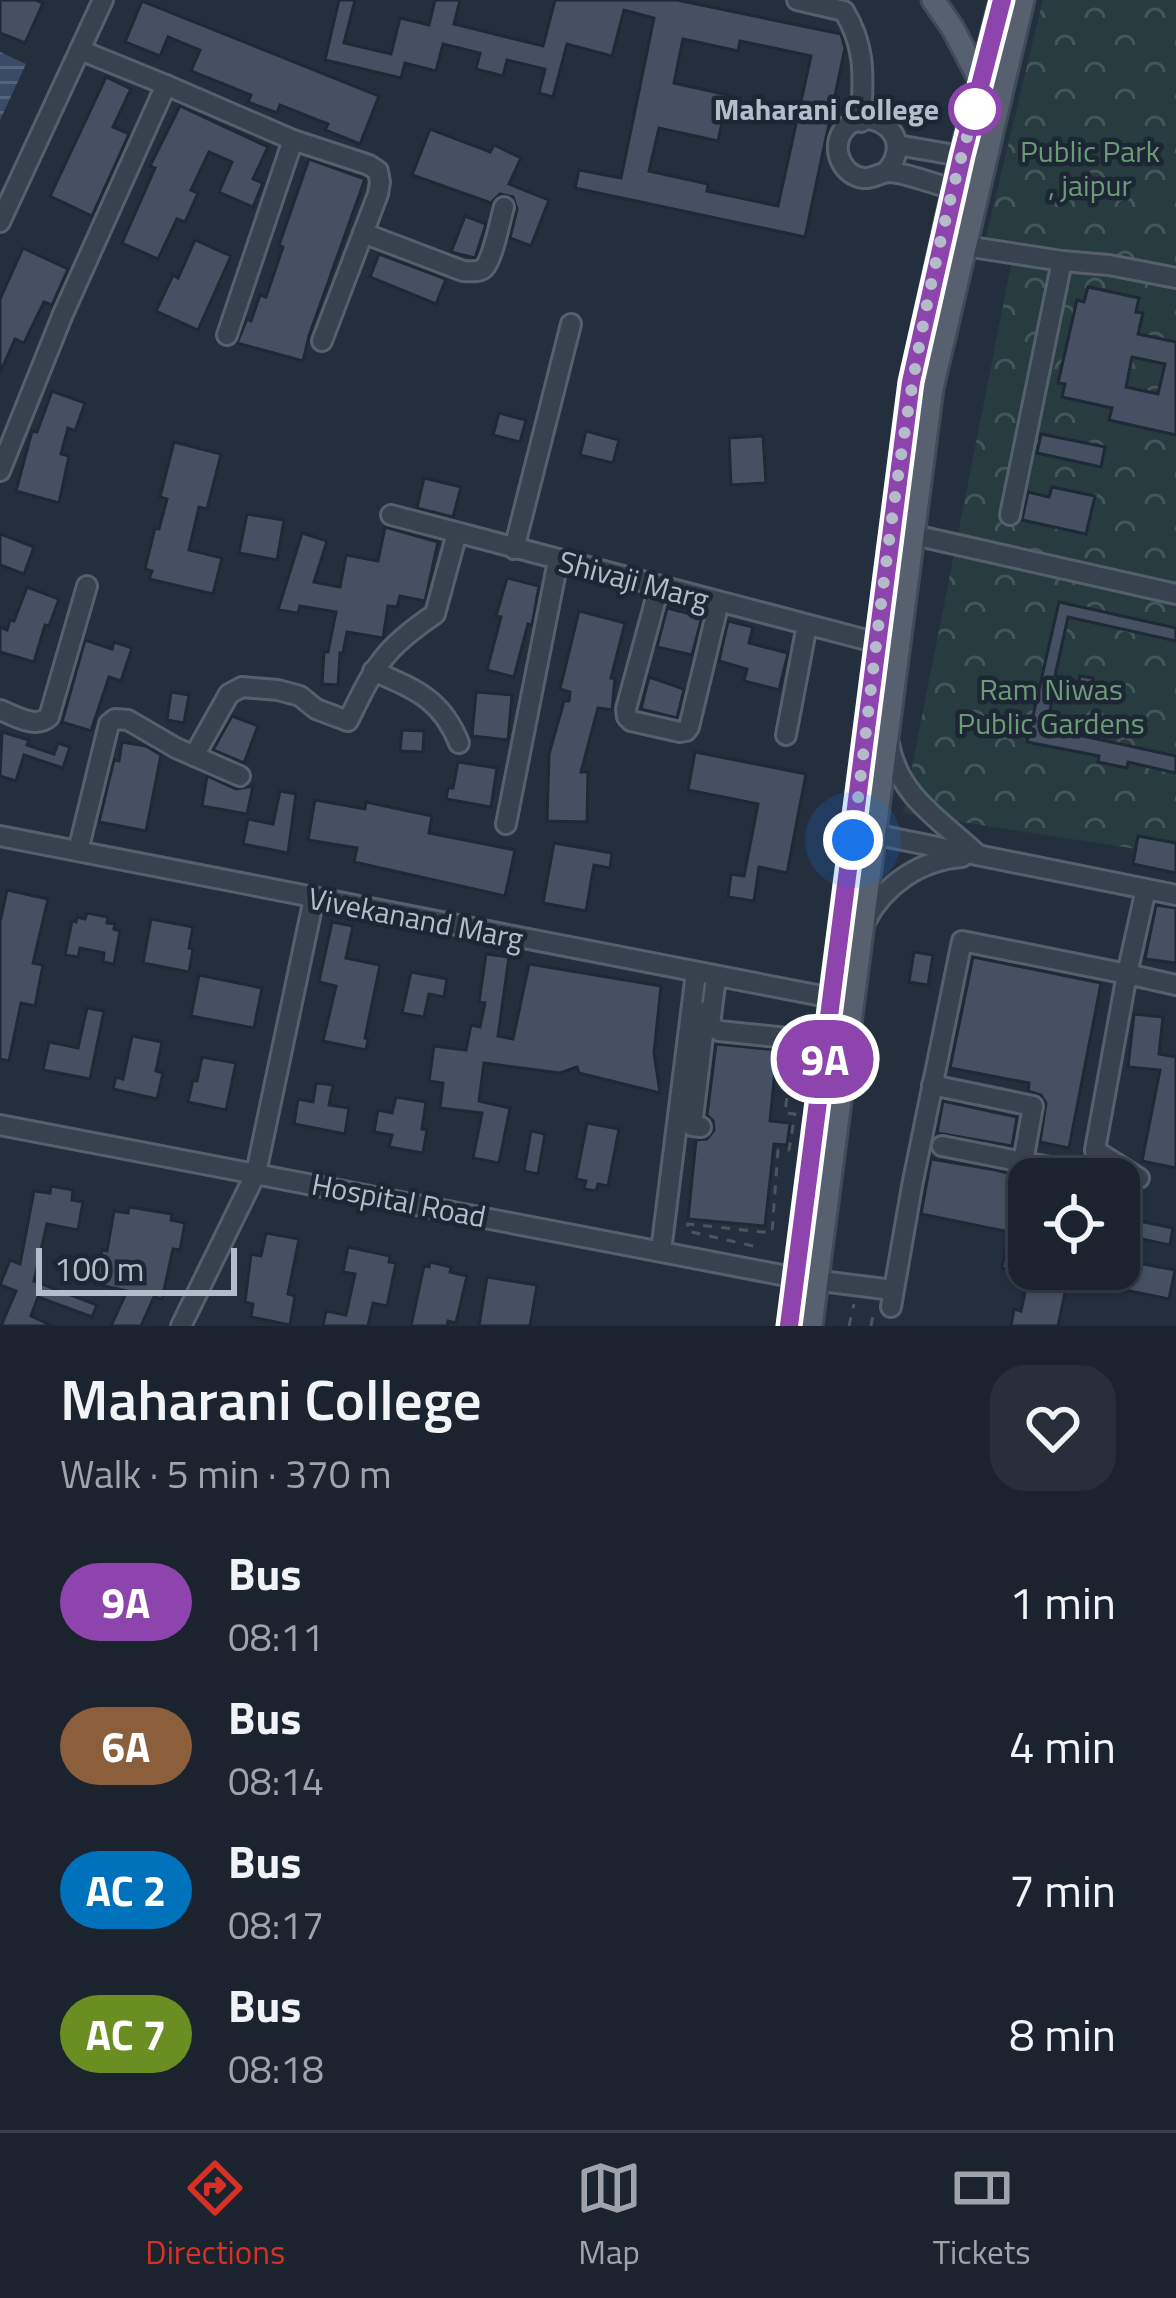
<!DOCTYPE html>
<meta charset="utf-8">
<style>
:root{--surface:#1b232e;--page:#282f3a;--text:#f1f3f6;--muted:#a0a4aa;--line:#39404a;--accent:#d93025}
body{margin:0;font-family:"Titillium Web",sans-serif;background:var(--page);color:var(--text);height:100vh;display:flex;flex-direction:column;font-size:45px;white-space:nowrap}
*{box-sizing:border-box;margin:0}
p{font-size:39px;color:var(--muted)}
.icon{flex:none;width:66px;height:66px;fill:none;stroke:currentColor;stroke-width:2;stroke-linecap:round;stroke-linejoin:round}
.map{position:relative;height:1326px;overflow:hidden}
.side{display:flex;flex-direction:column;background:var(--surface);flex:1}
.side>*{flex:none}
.badge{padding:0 24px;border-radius:39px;font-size:42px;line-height:78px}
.buttons{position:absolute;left:1008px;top:1158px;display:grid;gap:24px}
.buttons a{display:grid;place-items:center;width:132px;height:132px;border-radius:24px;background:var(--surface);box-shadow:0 3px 9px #0004,0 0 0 3px var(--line);font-size:60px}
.scale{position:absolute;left:36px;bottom:30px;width:201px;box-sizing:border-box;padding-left:12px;border:6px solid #b4bcc9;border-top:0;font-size:33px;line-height:42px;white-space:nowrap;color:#b4bcc9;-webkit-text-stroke:9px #1d2633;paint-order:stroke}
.you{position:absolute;width:60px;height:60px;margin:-30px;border:9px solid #fff;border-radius:50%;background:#1a73e8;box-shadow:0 0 0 18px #1a73e833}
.map>.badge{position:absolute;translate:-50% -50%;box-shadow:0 0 0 6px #fff}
.round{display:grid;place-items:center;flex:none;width:126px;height:126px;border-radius:36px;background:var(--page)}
.headline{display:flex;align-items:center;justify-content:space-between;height:204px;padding:0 60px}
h1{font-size:57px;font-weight:600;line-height:90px}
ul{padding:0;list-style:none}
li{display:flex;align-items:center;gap:36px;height:144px;padding:0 60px}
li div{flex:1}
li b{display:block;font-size:45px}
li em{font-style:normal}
li .badge{min-width:132px;font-weight:700;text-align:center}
.menu{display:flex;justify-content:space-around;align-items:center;height:168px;border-top:3px solid var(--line);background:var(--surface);font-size:33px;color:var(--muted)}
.menu a{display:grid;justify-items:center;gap:6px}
.menu .current{color:var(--accent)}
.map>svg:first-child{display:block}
</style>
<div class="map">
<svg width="1176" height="1326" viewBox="0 0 1176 1326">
<defs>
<pattern id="park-crowns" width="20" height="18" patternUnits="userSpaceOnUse" patternTransform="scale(3)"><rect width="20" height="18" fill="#263c3f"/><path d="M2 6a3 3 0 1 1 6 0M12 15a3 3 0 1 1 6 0" fill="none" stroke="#435659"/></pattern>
<pattern id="water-rules" width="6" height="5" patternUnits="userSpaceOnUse" patternTransform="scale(3)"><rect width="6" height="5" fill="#394c67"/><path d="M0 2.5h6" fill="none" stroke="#53647b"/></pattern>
</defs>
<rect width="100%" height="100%" fill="#242f3e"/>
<!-- park -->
<polygon fill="url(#park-crowns)" points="1043,0 1176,0 1176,855 903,813 1015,245 986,237"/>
<!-- water -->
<polygon fill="url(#water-rules)" points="0,52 26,64 0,120"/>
<!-- building -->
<g fill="#455162" stroke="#1f2835" stroke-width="3" fill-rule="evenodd">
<polygon points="0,0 36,0 43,3 25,43 0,33"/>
<path d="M 339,0 L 355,0 L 344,43 L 391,54 L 400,18 L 429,25 L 435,0 L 460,0 L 454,24 L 543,46 L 555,0 L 677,0 L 841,34 L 845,48 L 805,237 L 575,188 L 579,170 L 621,178 L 654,18 L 624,10 L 612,56 L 567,44 L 553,97 L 539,93 L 545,69 L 507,60 L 503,76 L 476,69 L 480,53 L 443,44 L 436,71 L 405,63 L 401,78 L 325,60 ZM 683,39 L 738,51 L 740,41 L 811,56 L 778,206 L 707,191 L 708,184 L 649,171 L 659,128 L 718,141 L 728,95 L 674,83 Z"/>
<polygon points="142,1 379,96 360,144 325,130 328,124 280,105 277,113 248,102 251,95 191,71 200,50 168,37 160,56 125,42"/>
<polygon points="106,77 131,89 113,127 129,134 92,216 50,196"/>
<polygon points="180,106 268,147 253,179 263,183 253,207 219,192 232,162 209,152 191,190 198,193 185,222 177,219 158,259 122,243 155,168 150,166"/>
<polygon points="430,129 490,152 494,145 521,158 509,184 549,200 531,246 510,238 517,209 513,197 500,194 491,203 412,175"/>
<polygon points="309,159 365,179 309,336 303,361 237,343 247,319 251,321 260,295 266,297 283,247 279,245"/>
<polygon points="465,216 486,224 475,258 451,252"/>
<polygon points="195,240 231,256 198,330 156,311 173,275 178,278"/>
<polygon points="23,248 68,269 52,305 44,302 24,343 15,339 0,373 0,299"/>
<polygon points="379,254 446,279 436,304 370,277"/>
<path d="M 1088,287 L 1139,298 L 1136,312 L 1143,313 L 1138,334 L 1176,342 L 1176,435 L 1109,420 L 1112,408 L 1062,397 L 1065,384 L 1058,383 L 1077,300 L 1084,302 ZM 1132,357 L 1165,364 L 1158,394 L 1126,387 Z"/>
<polygon points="52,391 85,403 75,431 68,428 61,454 69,456 59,503 16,491 32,431 37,432"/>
<polygon points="499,413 526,420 520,442 493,435"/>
<polygon points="586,431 619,440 613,463 580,455"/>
<polygon points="1041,434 1105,447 1101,467 1037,453"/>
<polygon points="763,436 766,483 731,485 729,438"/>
<polygon points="174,442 221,454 207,509 199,507 189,550 222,558 213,594 149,579 152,571 145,569 155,528 159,529 167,499 160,497"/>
<polygon points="424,478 461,487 453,517 417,508"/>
<polygon points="1052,487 1095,496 1086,534 1022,520 1028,492 1049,497"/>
<polygon points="247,514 284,520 277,560 239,553"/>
<polygon points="385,527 438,542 425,601 400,596 397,607 388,606 383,638 347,632 343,653 340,653 338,685 322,684 324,652 328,652 336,612 300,606 298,613 278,610 302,533 327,541 314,582 340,587 346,555 378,561"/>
<polygon points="0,534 34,547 24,574 0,565"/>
<polygon points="507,578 539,586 532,625 528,624 514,677 487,670 501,617 496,616"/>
<polygon points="27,587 59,599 49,626 45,625 34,662 0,652 0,627 7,630 10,620 14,621"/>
<polygon points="1059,602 1176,628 1176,641 1068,617 1055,676 1079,682 1080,676 1093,678 1088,699 1054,691 1046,728 1176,756 1176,773 1128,762 1127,768 1098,762 1099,756 1027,742"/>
<polygon points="667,608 702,617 692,655 657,647"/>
<polygon points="579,611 625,623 611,678 615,678 612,710 598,708 581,772 588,772 587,822 547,821 549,754 564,701 569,701 570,692 560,689"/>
<polygon points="728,621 753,627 749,643 788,653 779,690 744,681 747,669 719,661"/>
<polygon points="85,640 112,649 114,642 132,648 121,681 109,677 91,731 62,722"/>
<polygon points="649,677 684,689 677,718 641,709"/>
<polygon points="171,692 189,695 184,723 167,720"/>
<polygon points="476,692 512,695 508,740 472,736"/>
<polygon points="232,716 258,726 244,763 213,750"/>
<polygon points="402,730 424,731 423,752 400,751"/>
<polygon points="2,732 29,740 27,745 54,754 58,743 70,747 63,768 24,755 16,781 0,776"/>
<polygon points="122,742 146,746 161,755 146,831 99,822 114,760 119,761"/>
<polygon points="695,752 806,774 787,873 759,867 754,901 728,897 731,874 744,876 758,804 688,790"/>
<polygon points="458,762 497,768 491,807 446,799 448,788 453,788"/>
<polygon points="207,776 236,789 253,786 247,814 202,806"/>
<polygon points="280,791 296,794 288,853 243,844 248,819 273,824"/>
<polygon points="315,800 365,809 366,802 432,816 429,833 515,850 505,896 354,862 357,848 308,840"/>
<polygon points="1138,836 1176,843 1176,873 1133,864"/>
<polygon points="554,843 612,853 610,868 594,865 586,911 543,903"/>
<polygon points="7,890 48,899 33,963 43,965 35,1006 21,1003 9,1061 0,1059 0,922"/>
<polygon points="1156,905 1176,908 1176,963 1145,959"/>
<polygon points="87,913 108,917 107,923 115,924 114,929 120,931 114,964 103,962 104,953 80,948 78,957 65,955 72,921 76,922 77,917 85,919"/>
<polygon points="151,919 193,927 189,948 193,949 189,972 143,963"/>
<polygon points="332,922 353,926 346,958 380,965 365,1038 368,1039 366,1050 323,1041 336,986 319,982"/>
<polygon points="914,952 933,955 928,985 909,982"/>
<polygon points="486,954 509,957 498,1036 513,1039 529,964 661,986 654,1053 660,1093 579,1073 577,1067 560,1073 484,1063 479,1101 510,1108 499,1163 473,1158 482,1113 440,1108 443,1083 429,1081 434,1046 466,1050 471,1025 480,1027 485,1003 479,1002"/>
<polygon points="973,957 1101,983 1069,1148 1040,1142 1046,1103 1041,1095 1028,1091 1029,1083 950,1068"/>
<polygon points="411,972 447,979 444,997 429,994 424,1017 402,1013"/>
<polygon points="199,975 262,988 254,1028 191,1016"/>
<polygon points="87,1008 104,1011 90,1079 43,1070 49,1042 78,1048"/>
<polygon points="1134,1014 1163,1017 1159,1054 1176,1057 1176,1168 1142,1161 1160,1070 1128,1067"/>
<polygon points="132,1036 162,1042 156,1071 163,1073 157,1099 113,1089 116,1077 123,1079"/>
<polygon points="716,1044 777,1050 770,1121 790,1123 787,1145 774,1144 765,1226 688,1219 696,1140 707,1139 714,1130 713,1121 707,1115"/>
<polygon points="202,1057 236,1063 226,1110 188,1102 193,1080 197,1081"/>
<polygon points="316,1083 333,1085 329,1105 349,1108 345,1134 294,1124 298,1099 313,1102"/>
<polygon points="396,1097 426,1102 422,1129 427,1130 423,1153 389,1147 392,1135 374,1132 378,1110 392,1113"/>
<polygon points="943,1101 1017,1117 1012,1146 937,1133"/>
<polygon points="587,1123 619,1129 608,1186 598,1184 596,1191 584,1189 586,1181 576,1179"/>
<polygon points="531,1131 545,1134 538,1174 524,1171"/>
<polygon points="931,1159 996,1170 1029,1179 1029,1273 1030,1269 1119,1269 1119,1198 1139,1202 1135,1220 1173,1228 1170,1245 1132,1237 1127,1261 1175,1270 1169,1299 1101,1285 1091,1291 1084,1281 1068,1278 1058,1326 1011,1326 1014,1309 1021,1311 1029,1274 1002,1268 1009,1232 921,1214"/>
<polygon points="51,1186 73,1190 72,1200 83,1202 78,1230 47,1224 34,1281 97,1305 92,1317 38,1297 31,1316 53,1326 1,1326 16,1291 0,1285 10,1260 20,1264 34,1191 50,1193"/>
<polygon points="129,1207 172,1214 171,1220 185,1223 180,1250 173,1249 162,1299 154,1297 141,1326 111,1326 127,1291 95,1284 102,1250 107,1251 114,1211 128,1213"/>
<polygon points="266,1233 299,1239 288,1294 295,1296 290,1325 251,1317 253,1304 245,1302 251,1254 261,1256"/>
<polygon points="348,1247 390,1256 389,1262 396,1263 387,1306 373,1303 368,1326 323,1326 326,1311 346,1315 355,1274 343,1272"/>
<polygon points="430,1262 451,1267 450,1272 467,1276 456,1323 448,1321 447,1326 411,1326 424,1266 429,1267"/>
<polygon points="487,1277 537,1285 530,1326 479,1326"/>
</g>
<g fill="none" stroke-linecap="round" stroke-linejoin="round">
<!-- minor casing -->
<g stroke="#565f6c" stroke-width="24">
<g id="minor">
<path d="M 797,0 L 844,11 C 867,49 863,79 861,122"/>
<polyline points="166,85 293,140 369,165 378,171 380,182 378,194 322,341"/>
<polyline points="897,145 961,156"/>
<path d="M 886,172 C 921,132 861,99 841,134 C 832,152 843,175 863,178 C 873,179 881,172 890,172 C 907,173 936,185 954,189"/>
<polyline points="0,222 103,0"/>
<path d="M 363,233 L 463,271 C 470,271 478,273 484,268 C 493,259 500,220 504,207"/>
<polyline points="965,246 1062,261 1010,515"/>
<polyline points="1062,261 1109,265 1176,278"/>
<polyline points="227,335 293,140"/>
<polyline points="0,471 63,314 166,85 80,50"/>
<polyline points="391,515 878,643"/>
<polyline points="914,535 1176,594"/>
<polyline points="514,549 571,324"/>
<polyline points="659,587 626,709 627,717 631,721 680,732 686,731 689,727 719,602"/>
<path d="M 373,671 C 414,689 441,698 459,743"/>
<path d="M 0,710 C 16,716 35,729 49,717 L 87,586"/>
<polyline points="786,735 807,625"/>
<path d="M 889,744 C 899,797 941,820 978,855"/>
<path d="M 194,756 L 229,694 L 242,687 L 278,690 L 300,696 L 316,709 L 348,721 C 375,666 383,649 435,614 L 457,533"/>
<polyline points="506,824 558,561"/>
<polyline points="863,832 1176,895"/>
<polyline points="0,836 832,998"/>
<polyline points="78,851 109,724 115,719 128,720 176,748 240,776"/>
<polyline points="1146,889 1127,974 1176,985"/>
<path d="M 865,922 C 884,885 920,860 962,857"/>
<polyline points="716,977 710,1025 719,1031 827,1042"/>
<polyline points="932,1085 1033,1106 1023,1162 942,1146"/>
<polyline points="0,1125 797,1278 893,1290"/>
<polyline points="701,1127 692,1126 706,1011"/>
<polyline points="1023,1162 1083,1173"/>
<polyline points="661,1251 696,973"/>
<polyline points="891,1307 912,1186 962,941 1127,974 1095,1150 1139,1178"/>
<polyline points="181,1326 256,1173 314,898"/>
</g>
</g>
<!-- major casing -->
<g stroke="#414a57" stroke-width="27">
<g id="major">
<polyline points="933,0 952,27 981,82"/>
<polyline points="789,1326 911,382 961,156 1001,0"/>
<polyline points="811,1326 932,388 1023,0"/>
</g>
</g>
<!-- path -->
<g stroke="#44595c" stroke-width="3" stroke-dasharray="9 9" stroke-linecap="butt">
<polyline points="753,1246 687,1231 688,1224 772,1233 778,1150 789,1150 795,1114 785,1113 792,1053"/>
<polyline points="849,1326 854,1304"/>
<polyline points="871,1326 874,1310"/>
</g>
<!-- minor -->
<use href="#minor" stroke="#38414e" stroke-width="18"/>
<!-- major -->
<use href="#major" stroke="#56606e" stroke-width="21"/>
</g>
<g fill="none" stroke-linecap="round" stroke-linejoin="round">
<!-- line casing -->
<g stroke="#fff" stroke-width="27">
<polyline id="line" points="789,1326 911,382 962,156 1002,0"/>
</g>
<!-- line -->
<use href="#line" stroke="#8e44ad" stroke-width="18"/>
<!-- walk -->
<path stroke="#b4bcc9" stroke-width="12" stroke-dasharray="0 21.6" d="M 853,840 C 883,596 904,346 975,109"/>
</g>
<!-- markers -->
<circle fill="#fff" stroke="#8e44ad" stroke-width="6" cx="975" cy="109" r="24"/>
<g text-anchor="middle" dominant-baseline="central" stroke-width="9" stroke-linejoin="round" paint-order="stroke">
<!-- stop labels -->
<g font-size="30" font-weight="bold" fill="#b4bcc9" stroke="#1d2633" text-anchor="end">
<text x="939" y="109">Maharani College</text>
</g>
<!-- park labels -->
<g font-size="30" fill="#6b9a76" stroke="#1d2633">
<text x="1090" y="151">Public Park<tspan x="1090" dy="34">, jaipur</tspan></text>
<text x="1051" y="689">Ram Niwas<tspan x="1051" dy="34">Public Gardens</tspan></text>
</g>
<!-- street labels -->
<g font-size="30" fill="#b4bcc9" stroke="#1d2633">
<text transform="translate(634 580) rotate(15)">Shivaji Marg</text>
<text transform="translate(416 918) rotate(11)">Vivekanand Marg</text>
<text transform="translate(399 1200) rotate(11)">Hospital Road</text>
</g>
</g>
</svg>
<div class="buttons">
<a><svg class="icon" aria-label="locate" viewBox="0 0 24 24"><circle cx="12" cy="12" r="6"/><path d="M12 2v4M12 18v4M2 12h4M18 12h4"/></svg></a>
</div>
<div class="scale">100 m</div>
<div class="you" style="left:853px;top:840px"></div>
<b class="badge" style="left:825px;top:1059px;background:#8e44ad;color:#fff">9A</b>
</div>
<section class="side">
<div class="headline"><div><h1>Maharani College</h1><p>Walk · 5 min · 370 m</p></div><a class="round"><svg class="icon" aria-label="heart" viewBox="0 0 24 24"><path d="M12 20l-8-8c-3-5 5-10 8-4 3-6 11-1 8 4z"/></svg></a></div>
<ul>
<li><span class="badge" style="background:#8e44ad;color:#fff">9A</span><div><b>Bus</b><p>08:11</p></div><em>1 min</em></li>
<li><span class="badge" style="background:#8b5e3c;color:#fff">6A</span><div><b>Bus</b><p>08:14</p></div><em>4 min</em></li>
<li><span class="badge" style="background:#0072bc;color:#fff">AC 2</span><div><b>Bus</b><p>08:17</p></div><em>7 min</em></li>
<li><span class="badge" style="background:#6b8e23;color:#fff">AC 7</span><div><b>Bus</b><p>08:18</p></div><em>8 min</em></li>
</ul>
</section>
<nav class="menu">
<a class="current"><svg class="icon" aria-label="directions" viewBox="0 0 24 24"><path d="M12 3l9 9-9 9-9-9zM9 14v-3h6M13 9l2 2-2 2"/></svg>Directions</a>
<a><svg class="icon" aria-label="map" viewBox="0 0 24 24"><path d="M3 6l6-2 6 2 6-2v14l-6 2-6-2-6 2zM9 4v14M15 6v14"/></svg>Map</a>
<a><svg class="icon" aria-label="tickets" viewBox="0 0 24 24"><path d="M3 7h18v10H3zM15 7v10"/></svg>Tickets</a>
</nav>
